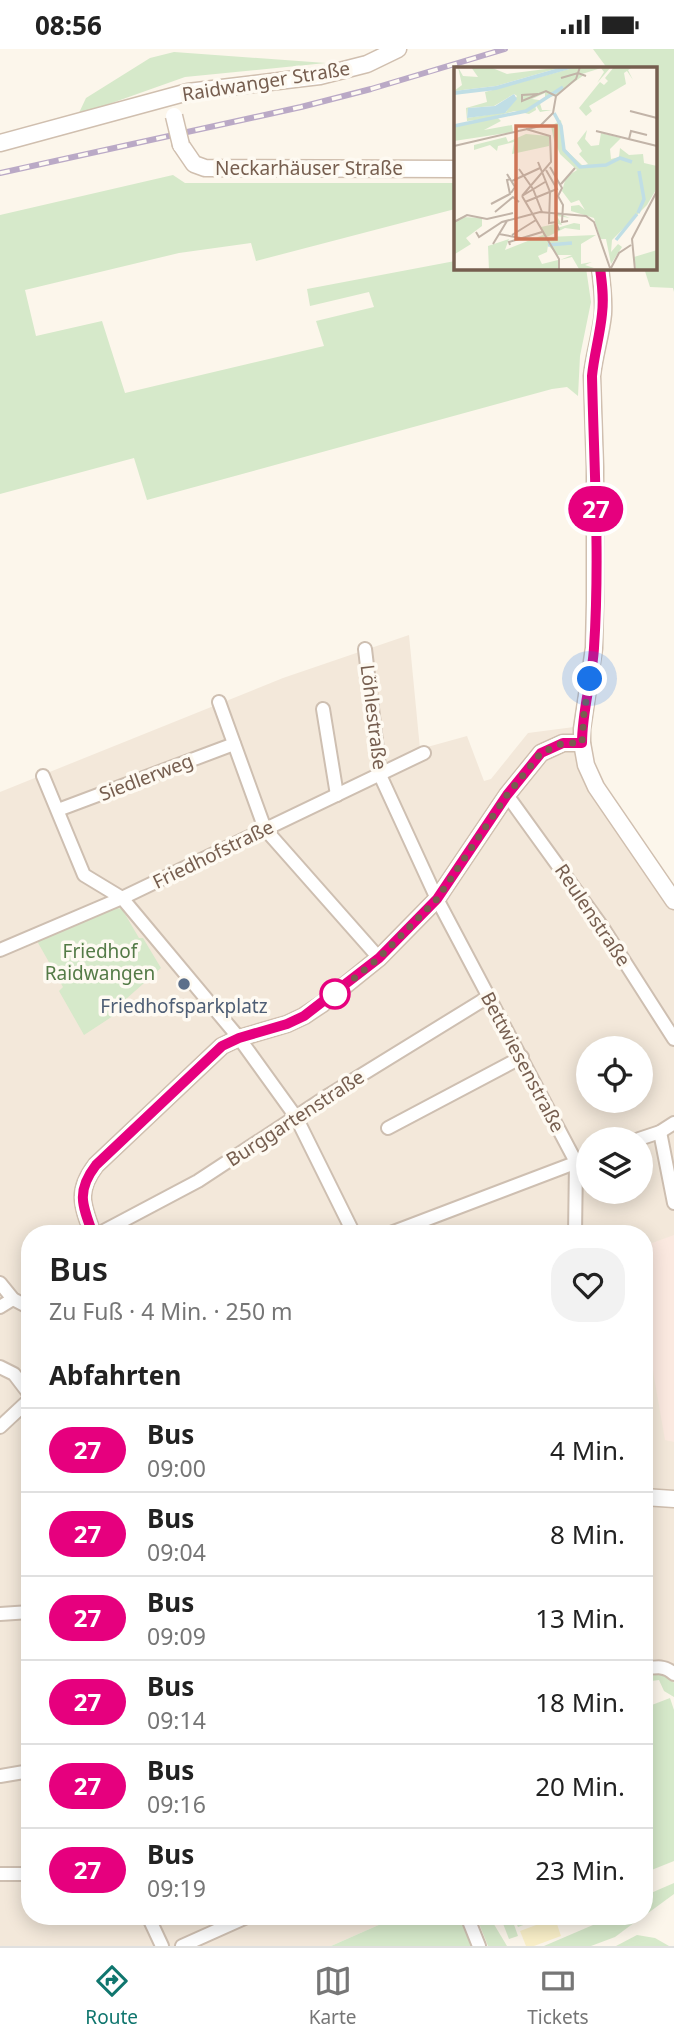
<!DOCTYPE html>
<html lang="de">
<meta charset="utf-8">
<style>
:root{--surface:#fff;--page:#f2f2f2;--text:#222;--muted:#767676;--line:#e0e0e0;--accent:#0f766e}
body{margin:0;font-family:"Noto Sans",sans-serif;background:var(--page);color:var(--text);height:100vh;display:flex;flex-direction:column;font-size:26px;white-space:nowrap}
*{box-sizing:border-box;margin:0}
p{font-size:23px;color:var(--muted)}
.icon{flex:none;width:38px;height:38px;fill:none;stroke:currentColor;stroke-width:2;stroke-linecap:round;stroke-linejoin:round}
.map{position:relative;flex:1;overflow:hidden}
.side{position:absolute;left:21px;top:1176px;width:632px;height:700px;display:flex;flex-direction:column;background:var(--surface);border-radius:28px;box-shadow:0 4px 18px #0003}
.side>*{flex:none}
.badge{padding:0 14px;border-radius:23px;font-size:24px;line-height:46px}
.tools{position:absolute;left:576px;top:987px;display:grid;gap:14px}
.tools a{display:grid;place-items:center;width:77px;height:77px;border-radius:50%;background:var(--surface);box-shadow:0 4px 18px #0003;font-size:35px}
.you{position:absolute;width:35px;height:35px;margin:-18px;border:5px solid #fff;border-radius:50%;background:#1a73e8;box-shadow:0 0 0 10px #1a73e833}
.map>.badge{position:absolute;translate:-50% -50%;box-shadow:0 0 0 4px #fff}
h2{padding:0 28px;font-size:26px;line-height:63px}
.round{display:grid;place-items:center;flex:none;width:74px;height:74px;border-radius:28px;background:var(--page)}
.summary{display:flex;align-items:center;justify-content:space-between;height:119px;padding:0 28px}
h1{font-size:33px;font-weight:600;line-height:52px}
ul{padding:0;list-style:none}
li{display:flex;align-items:center;gap:21px;height:84px;padding:0 28px;border-top:2px solid var(--line)}
li div{flex:1}
li b{display:block;font-size:26px}
li em{font-style:normal}
li .badge{min-width:77px;font-weight:700;text-align:center}
.status{display:flex;justify-content:space-between;align-items:center;height:49px;padding:0 35px;background:var(--surface);direction:ltr}
.status svg{height:19px;fill:currentColor}
.tabs{display:flex;justify-content:space-around;align-items:center;height:98px;border-top:2px solid var(--line);background:var(--surface);font-size:19px;color:var(--muted)}
.tabs a{display:grid;justify-items:center;gap:4px}
.tabs .active{color:var(--accent)}
.map>svg:first-child{display:block}
</style>
<div class="status"><b>08:56</b><svg viewBox="0 0 49 12"><path d="M0 12V9h3v3zM5 12V6h3v6zM10 12V3h3v9zM15 12V0h3v12zM26 1h20v11H26zM47 4h2v5h-2z"/></svg></div>
<div class="map">
<svg width="674" height="1897" viewBox="0 0 674 1897">
<rect width="100%" height="100%" fill="#fcf6eb"/>
<!-- residential -->
<path fill="#f3e8da" fill-rule="evenodd" d="M 409,586 L 420,700 L 467,687 L 484,732 L 491,730 L 528,684 L 574,678 L 590,702 L 602,734 L 674,836 L 674,1640 L 661,1622 L 644,1625 L 644,1185 L 30,1185 L 30,1867 L 399,1867 L 331,1897 L 0,1897 L 0,743 L 283,629 ZM 588,999 L 640,999 L 640,1052 L 588,1052 ZM 588,1090 L 640,1090 L 640,1143 L 588,1143 Z"/>
<!-- commercial -->
<polygon fill="#fbe9e0" points="674,1186 674,1393 665,1391 644,1271 644,1197"/>
<!-- green -->
<g fill="#d6e9ca">
<polygon points="593,0 674,0 674,243 673,239 650,238 644,219 655,219 655,19 607,19"/>
<polygon points="174,3 326,14 185,28 78,66 86,49 150,9"/>
<polygon points="173,126 185,134 455,134 455,160 256,212 251,194 179,204 25,241 36,287 102,272 125,344 324,297 316,272 374,258 369,243 310,257 307,240 455,212 455,219 586,219 591,253 580,307 578,347 567,338 552,340 147,451 134,409 0,445 0,166"/>
<polygon points="117,859 122,860 139,889 143,889 161,919 126,950 113,967 84,986 59,942 63,938 37,892"/>
<polygon points="661,1625 667,1625 674,1634 674,1648 664,1642 659,1631 644,1633 644,1628"/>
<polygon points="670,1649 674,1661 674,1812 644,1824 644,1659"/>
<polygon points="674,1834 674,1845 644,1867 644,1847"/>
<polygon points="399,1867 460,1867 473,1897 331,1897"/>
<polygon points="476,1867 489,1867 507,1897 488,1897"/>
<polygon points="500,1867 511,1867 518,1887 509,1890"/>
<polygon points="513,1867 547,1867 518,1878"/>
<polygon points="614,1867 643,1867 615,1888 591,1897 544,1897"/>
<polygon points="637,1886 655,1889 669,1897 616,1897"/>
</g>
<!-- sand -->
<polygon fill="#f9efc8" points="555,1869 561,1887 534,1897 526,1897 520,1882"/>
<g fill="none" stroke-linecap="round" stroke-linejoin="round">
<!-- street casing -->
<g stroke="#cebfb1" stroke-width="16">
<g id="street">
<polyline points="365,600 380,726 437,850 576,1113 575,1185"/>
<polyline points="219,653 265,780 379,909"/>
<polyline points="323,660 337,746"/>
<polyline points="43,727 84,826 122,849 239,989 296,1068 354,1185"/>
<polyline points="507,746 603,879 674,990"/>
<polyline points="58,761 234,695"/>
<polyline points="0,901 122,849 424,704"/>
<polyline points="388,1079 522,1008"/>
<polyline points="660,1083 674,1154"/>
<polyline points="639,1090 660,1083 674,1074"/>
<polyline points="98,1185 198,1132 329,1046 488,948"/>
<polyline points="388,1185 588,1109"/>
<polyline points="0,1234 13,1250 30,1259"/>
<polyline points="0,1258 13,1250"/>
<polyline points="0,1318 14,1325 30,1346"/>
<polyline points="0,1378 30,1350"/>
<polyline points="0,1565 30,1563"/>
<path d="M 644,1620 C 656,1618 665,1616 674,1625"/>
<polyline points="0,1727 30,1722"/>
<polyline points="0,1825 30,1825"/>
<polyline points="148,1867 162,1897"/>
<polyline points="467,1867 479,1897"/>
<polyline points="182,1897 249,1867"/>
</g>
</g>
<!-- secondary casing -->
<g stroke="#d0bfaf" stroke-width="19">
<g id="secondary">
<polyline points="0,94 188,43 320,27 367,15 398,0"/>
<polyline points="181,96 194,115 205,119 455,120"/>
<path d="M 600,219 C 602,234 604,249 603,265 C 601,286 594,306 592,327 L 595,418 L 595,552 L 594,599 L 582,680 L 582,694 L 586,716 L 596,738 L 674,852"/>
<path d="M 93,1185 C 82,1156 76,1142 96,1116 L 222,997 L 239,989 L 287,975 L 304,967 L 322,955 L 379,909 L 437,850 L 507,746 L 541,704 L 563,694 L 582,694"/>
<polyline points="644,1448 674,1450"/>
</g>
</g>
<!-- street -->
<use href="#street" stroke="#fff" stroke-width="12"/>
<!-- secondary -->
<use href="#secondary" stroke="#fff" stroke-width="16"/>
<!-- rail casing -->
<g stroke="#baa9c6" stroke-width="6">
<polyline id="rail" points="0,124 301,58 371,40 505,0"/>
</g>
<!-- rail -->
<use href="#rail" stroke="#fefaf2" stroke-width="3.5" stroke-dasharray="10" stroke-linecap="butt"/>
<!-- secondary-bridge casing -->
<g stroke="#d0bfaf" stroke-width="19" stroke-linecap="butt">
<polyline id="secondary-bridge" points="174,67 181,96"/>
</g>
<!-- secondary-bridge -->
<use href="#secondary-bridge" stroke="#fff" stroke-width="16"/>
</g>
<g fill="none" stroke-linecap="round" stroke-linejoin="round">
<!-- line casing -->
<g stroke="#fff" stroke-width="16">
<path id="line" d="M 93,1185 C 82,1156 76,1142 96,1116 L 222,997 L 239,989 L 287,975 L 304,967 L 379,909 L 437,850 L 507,746 L 541,704 L 563,694 L 582,694 C 582,662 592,631 594,599 C 600,508 594,418 592,327 C 594,306 600,286 602,265 C 604,249 602,234 600,219"/>
</g>
<!-- line -->
<use href="#line" stroke="#e6007e" stroke-width="10"/>
<!-- walk -->
<polyline stroke="#765e4f" stroke-width="7" stroke-dasharray="0 12.6" points="335,945 379,909 437,850 507,746 541,704 563,694 582,694 584,663 590,630"/>
</g>
<!-- markers -->
<circle fill="#5c6f8a" stroke="#fefaf2" stroke-width="2.5" cx="184" cy="935" r="7"/>
<circle fill="#fff" stroke="#e6007e" stroke-width="3.5" cx="335" cy="945" r="14"/>
<g text-anchor="middle" dominant-baseline="central" stroke-width="7" stroke-linejoin="round" paint-order="stroke">
<!-- street labels -->
<g font-size="19" fill="#765e4f" stroke="#fefaf2">
<text transform="translate(266 32) rotate(-9)">Raidwanger Straße</text>
<text x="309" y="119">Neckarhäuser Straße</text>
<text transform="translate(374 668) rotate(83)">Löhlestraße</text>
<text transform="translate(146 728) rotate(-21)">Siedlerweg</text>
<text transform="translate(213 805) rotate(-26)">Friedhofstraße</text>
<text transform="translate(593 866) rotate(56)">Reulenstraße</text>
<text transform="translate(523 1013) rotate(62)">Bettwiesenstraße</text>
<text transform="translate(295 1069) rotate(-33)">Burggartenstraße</text>
</g>
<!-- park labels -->
<g font-size="19" fill="#547b47" stroke="#fefaf2">
<text x="100" y="902">Friedhof<tspan x="100" dy="22">Raidwangen</tspan></text>
</g>
<!-- service labels -->
<g font-size="19" fill="#4e5e75" stroke="#fefaf2">
<text x="184" y="957">Friedhofsparkplatz</text>
</g>
</g>
<!-- overview -->
<g transform="translate(454 18)">
<rect width="203" height="203" fill="#fcf6eb"/>
<path d="M 4,0 L 9,9 L 24,10 L 17,0 L 36,0 L 53,7 L 108,0 L 42,19 L 0,24 L 8,18 ZM 157,0 L 143,16 L 150,5 L 147,1 L 125,8 L 130,8 L 102,28 L 91,32 L 91,26 L 78,32 L 85,33 L 88,43 L 98,43 L 86,45 L 81,37 L 82,43 L 75,47 L 61,44 L 42,49 L 47,54 L 30,63 L 58,58 L 59,65 L 0,74 L 0,60 L 31,52 L 13,54 L 12,41 L 33,35 L 31,25 L 119,1 ZM 60,27 L 63,29 L 52,45 L 13,51 L 14,41 L 40,39 ZM 160,0 L 179,0 L 174,3 L 179,13 L 173,4 L 170,6 L 172,17 L 135,39 L 138,44 L 132,49 L 125,41 L 146,15 L 150,18 L 154,14 L 151,11 ZM 107,53 L 111,82 L 129,99 L 134,97 L 125,87 L 128,84 L 123,76 L 133,63 L 131,72 L 137,79 L 145,78 L 147,66 L 167,71 L 156,82 L 157,92 L 165,90 L 166,81 L 175,88 L 189,87 L 190,96 L 203,99 L 203,121 L 193,138 L 158,173 L 157,185 L 164,177 L 168,180 L 157,197 L 152,172 L 146,172 L 140,151 L 117,144 L 117,139 L 125,138 L 131,143 L 125,133 L 117,136 L 108,124 L 112,110 L 123,103 L 106,87 L 100,73 L 97,59 ZM 72,67 L 95,69 L 95,79 L 58,87 L 60,75 L 44,79 L 43,84 L 36,78 L 20,83 L 20,78 L 52,70 L 54,75 ZM 103,146 L 116,151 L 103,149 L 108,158 L 103,157 L 103,161 L 120,156 L 126,157 L 126,163 L 111,161 L 93,170 L 142,168 L 127,177 L 127,197 L 138,195 L 131,198 L 140,201 L 125,202 L 118,190 L 106,193 L 118,188 L 103,188 L 94,178 L 93,185 L 84,189 L 88,197 L 104,193 L 105,203 L 35,203 L 34,179 L 55,172 L 51,183 L 89,168 L 87,160 L 101,157 ZM 8,150 L 28,151 L 28,159 L 12,171 L 17,177 L 1,187 L 0,154 ZM 203,183 L 203,203 L 182,203 L 180,190 Z" fill="#d6e9ca" fill-rule="evenodd"/>
<path d="M 108,0 L 123,0 L 42,23 L 0,28 L 0,24 L 42,19 ZM 60,27 L 63,32 L 51,46 L 13,51 L 14,41 L 41,39 Z" fill="#c0dee5"/>
<path fill="none" stroke="#c0dee5" stroke-width="3.5" d="M 100,46 L 107,59 L 110,83 L 126,100 L 152,98 L 166,91 L 178,95M 0,59 L 72,44 L 109,20M 184,146 L 190,132 L 185,104M 162,173 L 183,147M 94,178 L 118,176"/>
<path fill="none" stroke="#c2b4a8" stroke-width="2" d="M 107,11 L 124,6 L 132,9M 84,27 L 68,28 L 68,34 L 92,24 L 102,29M 176,44 L 203,51M 142,64 L 203,79M 175,72 L 177,64 L 193,68M 0,79 L 86,59 L 99,46 L 102,29 L 122,12 L 126,0M 84,95 L 96,125 L 95,156 L 102,155 L 105,163M 96,100 L 108,121 L 104,129 L 109,138 L 108,155 L 114,154M 65,102 L 79,122 L 88,145M 53,107 L 61,120 L 57,126M 58,114 L 86,101M 107,117 L 121,101M 68,129 L 97,95 L 96,69 L 72,62M 68,129 L 105,192 L 105,203M 68,129 L 91,115M 71,135 L 103,122 L 92,103M 37,137 L 56,127 L 53,113 L 57,112M 41,145 L 59,130 L 65,135M 0,155 L 13,148 L 33,152 L 59,146M 22,165 L 25,170 L 48,155 L 86,145 L 132,149 L 140,155 L 156,201M 45,167 L 72,172M 58,168 L 82,153M 39,177 L 53,154M 56,178 L 55,175 L 88,165M 157,201 L 165,186 L 177,178M 181,203 L 178,172 L 203,124"/>
<path fill="#ce7657" fill-opacity="0.15" stroke="#ce7657" stroke-width="3.5" d="M 62,59 L 102,59 L 102,172 L 62,172 Z"/>
<rect width="203" height="203" fill="none" stroke="#765e4f" stroke-width="3.5"/>
</g>
</svg>
<div class="tools">
<a><svg class="icon" aria-label="locate" viewBox="0 0 24 24"><circle cx="12" cy="12" r="6"/><path d="M12 2v4M12 18v4M2 12h4M18 12h4"/></svg></a>
<a><svg class="icon" aria-label="layers" viewBox="0 0 24 24"><path d="M12 4l9 5-9 5-9-5zM3 14l9 5 9-5"/></svg></a>
</div>
<div class="you" style="left:590px;top:630px"></div>
<b class="badge" style="left:596px;top:460px;background:#e6007e;color:#fff">27</b>
<section class="side">
<div class="summary"><div><h1>Bus</h1><p>Zu Fuß · 4 Min. · 250 m</p></div><a class="round"><svg class="icon" aria-label="heart" viewBox="0 0 24 24"><path d="M12 20l-8-8c-3-5 5-10 8-4 3-6 11-1 8 4z"/></svg></a></div>
<h2>Abfahrten</h2>
<ul>
<li><span class="badge" style="background:#e6007e;color:#fff">27</span><div><b>Bus</b><p>09:00</p></div><em>4 Min.</em></li>
<li><span class="badge" style="background:#e6007e;color:#fff">27</span><div><b>Bus</b><p>09:04</p></div><em>8 Min.</em></li>
<li><span class="badge" style="background:#e6007e;color:#fff">27</span><div><b>Bus</b><p>09:09</p></div><em>13 Min.</em></li>
<li><span class="badge" style="background:#e6007e;color:#fff">27</span><div><b>Bus</b><p>09:14</p></div><em>18 Min.</em></li>
<li><span class="badge" style="background:#e6007e;color:#fff">27</span><div><b>Bus</b><p>09:16</p></div><em>20 Min.</em></li>
<li><span class="badge" style="background:#e6007e;color:#fff">27</span><div><b>Bus</b><p>09:19</p></div><em>23 Min.</em></li>
</ul>
</section>
</div>
<nav class="tabs">
<a class="active"><svg class="icon" aria-label="directions" viewBox="0 0 24 24"><path d="M12 3l9 9-9 9-9-9zM9 14v-3h6M13 9l2 2-2 2"/></svg>Route</a>
<a><svg class="icon" aria-label="map" viewBox="0 0 24 24"><path d="M3 6l6-2 6 2 6-2v14l-6 2-6-2-6 2zM9 4v14M15 6v14"/></svg>Karte</a>
<a><svg class="icon" aria-label="tickets" viewBox="0 0 24 24"><path d="M3 7h18v10H3zM15 7v10"/></svg>Tickets</a>
</nav>
